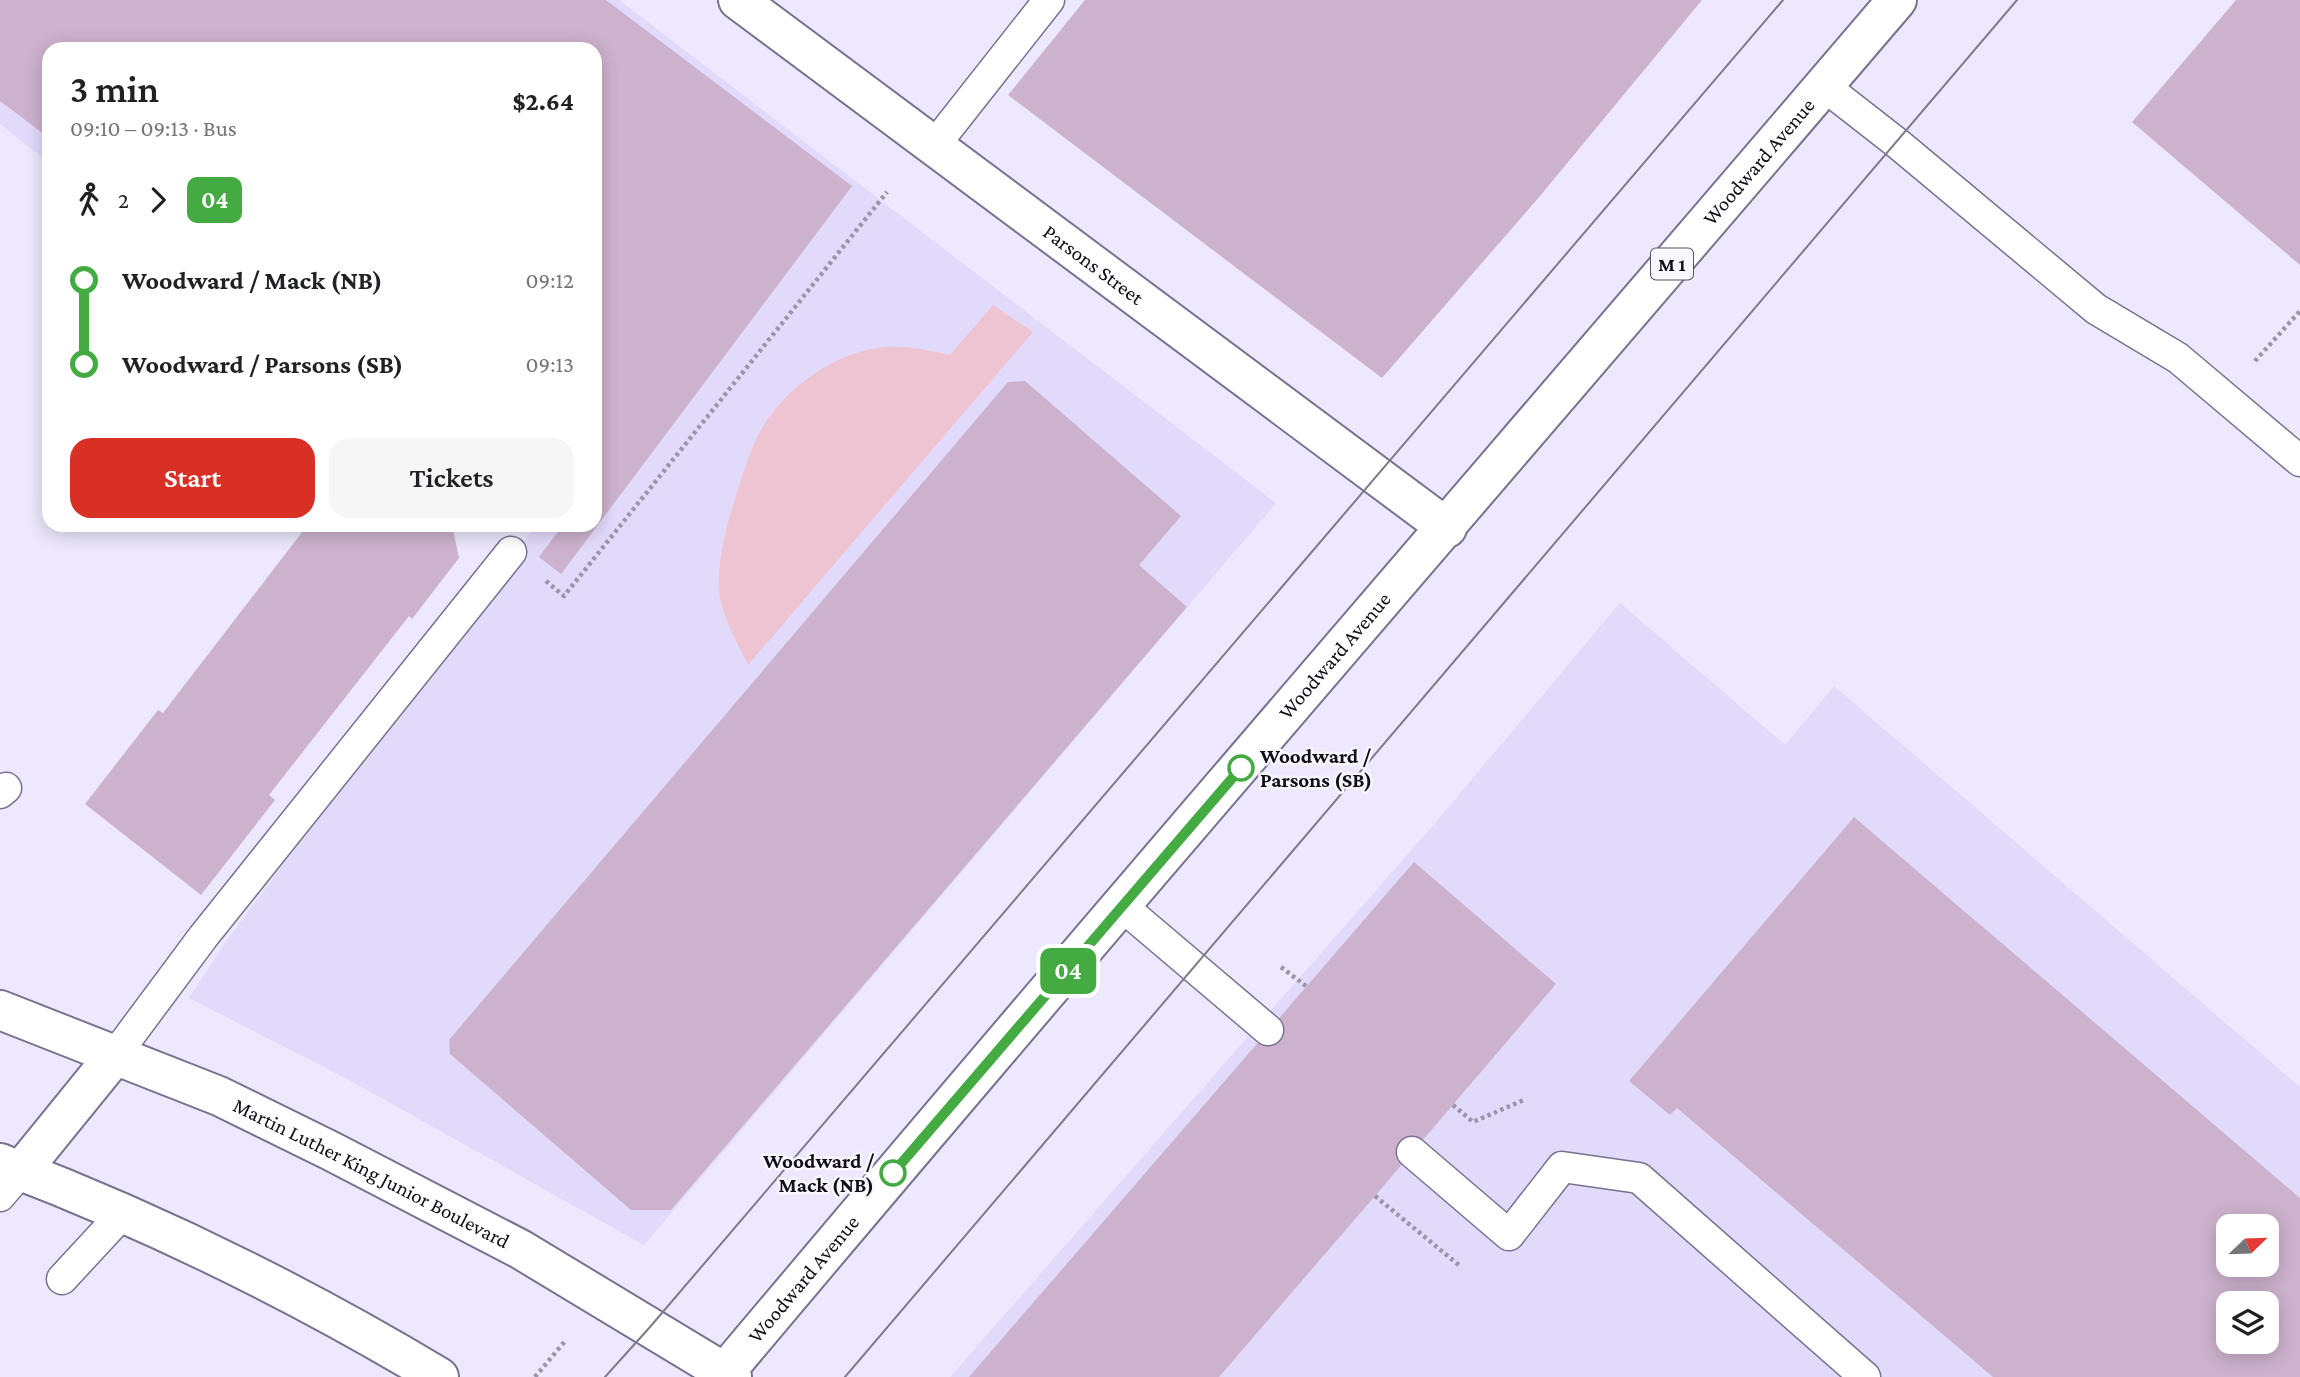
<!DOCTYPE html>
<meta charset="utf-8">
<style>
:root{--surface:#fff;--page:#f6f6f6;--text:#202124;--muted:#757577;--accent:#d93025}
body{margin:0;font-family:"Crimson Pro",serif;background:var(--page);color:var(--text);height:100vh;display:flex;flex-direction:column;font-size:26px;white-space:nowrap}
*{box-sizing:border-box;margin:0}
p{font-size:23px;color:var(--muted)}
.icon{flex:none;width:38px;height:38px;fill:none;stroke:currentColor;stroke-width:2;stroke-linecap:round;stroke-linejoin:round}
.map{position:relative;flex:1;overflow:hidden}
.panel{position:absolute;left:42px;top:42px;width:560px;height:490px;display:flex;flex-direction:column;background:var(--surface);border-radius:21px;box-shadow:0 4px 18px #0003}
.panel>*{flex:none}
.badge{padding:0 14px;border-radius:10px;font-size:24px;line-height:46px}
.needle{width:46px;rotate:67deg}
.buttons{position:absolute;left:2216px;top:1214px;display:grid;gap:14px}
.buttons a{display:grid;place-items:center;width:63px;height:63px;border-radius:14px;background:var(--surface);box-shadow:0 4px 18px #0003;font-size:35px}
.map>.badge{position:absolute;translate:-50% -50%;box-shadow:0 0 0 4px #fff}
.legs{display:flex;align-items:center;gap:10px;height:77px;padding:0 28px;font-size:23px}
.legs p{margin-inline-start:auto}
.summary{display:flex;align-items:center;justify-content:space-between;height:119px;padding:0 28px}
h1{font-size:38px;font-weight:600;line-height:52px}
.button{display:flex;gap:14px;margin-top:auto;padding:14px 28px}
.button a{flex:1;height:80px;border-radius:21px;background:var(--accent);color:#fff;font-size:28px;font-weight:600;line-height:80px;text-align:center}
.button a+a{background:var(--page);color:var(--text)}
ul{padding:0 28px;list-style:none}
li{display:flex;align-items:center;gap:24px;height:84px;font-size:26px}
li i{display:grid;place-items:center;width:10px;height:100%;margin:0 9px;background:currentColor}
li i::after{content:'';width:18px;height:18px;margin:-9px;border:5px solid;border-radius:50%;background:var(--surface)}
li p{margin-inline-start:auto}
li:first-child i{background:linear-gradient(#0000 50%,currentColor 0)}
li:last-child i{background:linear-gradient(currentColor 50%,#0000 0)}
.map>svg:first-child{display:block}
</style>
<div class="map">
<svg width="2300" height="1377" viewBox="0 0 2300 1377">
<rect width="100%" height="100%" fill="#ede8fd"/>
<!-- built -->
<g fill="#e2dafb" fill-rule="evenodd">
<polygon points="0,0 619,0 1276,503 644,1245 351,1081 189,998 224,944 534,528 531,525 595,525 595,49 49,49 49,163 0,124"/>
<path d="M 1620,603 L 1785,745 L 1834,686 L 2300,1087 L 2300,1377 L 950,1377 L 1436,822 ZM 2228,1227 L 2266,1227 L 2266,1265 L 2228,1265 ZM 2228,1304 L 2266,1304 L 2266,1342 L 2228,1342 Z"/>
</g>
<!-- green -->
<path fill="#eec4d3" d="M 993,305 L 1033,332 L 748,665 C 737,641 719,612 719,586 C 718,555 728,521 737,492 C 744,471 751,447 762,428 C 787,386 838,350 887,347 C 909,346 930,351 950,355 Z"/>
<!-- building -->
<g fill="#cdb2cd" fill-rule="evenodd">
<polygon points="0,0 606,0 852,186 561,574 539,557 563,525 595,525 595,49 49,49 49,138 0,101"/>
<polygon points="1085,0 1702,0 1540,196 1382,378 1008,95"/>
<polygon points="2236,0 2300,0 2300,265 2132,122"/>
<polygon points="1025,381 1181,516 1139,565 1187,607 671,1210 631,1210 450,1054 449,1040 1008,382"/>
<polygon points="299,525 452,525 459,558 412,619 409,616 269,795 275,800 201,895 85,804 158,710 163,713 303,531"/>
<path d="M 1854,817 L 2300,1198 L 2300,1377 L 1993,1377 L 1677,1108 L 1670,1115 L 1629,1081 ZM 2228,1227 L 2266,1227 L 2266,1265 L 2228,1265 ZM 2228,1304 L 2266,1304 L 2266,1342 L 2228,1342 Z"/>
<polygon points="1414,862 1556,984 1375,1196 1219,1377 969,1377"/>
</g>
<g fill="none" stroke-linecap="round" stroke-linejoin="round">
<!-- lane casing -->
<g stroke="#797190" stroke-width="33">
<g id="lane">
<polyline points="1824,86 1897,143 2096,309 2178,358 2300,461"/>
<polyline points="934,146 1049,0"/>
<polyline points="0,793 6,788"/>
<polyline points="1123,907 1268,1030"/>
<polyline points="116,1054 203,937 511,552"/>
<polyline points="1412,1152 1509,1235 1562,1167 1639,1178 1865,1377"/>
<polyline points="0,1196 21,1171"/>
<polyline points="62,1279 124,1212"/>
</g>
</g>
<!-- street casing -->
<g stroke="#797190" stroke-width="42">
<g id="street">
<path id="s1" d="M 738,0 L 1447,528"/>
</g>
</g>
<!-- secondary casing -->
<g stroke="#797190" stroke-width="42">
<g id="secondary">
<path id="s2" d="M 0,1010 L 219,1096 L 331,1151 L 520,1249 L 732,1377"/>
<path d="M 0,1163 C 153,1221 299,1293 439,1377"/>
<polyline points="21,1171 116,1054"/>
</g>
</g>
<!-- primary casing -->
<g stroke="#797190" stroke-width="42">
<g id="primary">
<path id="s3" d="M 721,1377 C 1109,915 1505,459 1897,0"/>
</g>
</g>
<!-- path -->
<g stroke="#9a95a7" stroke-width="4.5" stroke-dasharray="3.5 3.5" stroke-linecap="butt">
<polyline points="2255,361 2300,311"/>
<polyline points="546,581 564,596 887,192"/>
<polyline points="1281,967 1306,986"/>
<polyline points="1453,1105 1473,1122 1526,1099"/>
<polyline points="1375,1196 1460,1266"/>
<polyline points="535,1377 566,1340"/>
</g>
<!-- lane -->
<use href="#lane" stroke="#fff" stroke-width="30"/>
<!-- street -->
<use href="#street" stroke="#fff" stroke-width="38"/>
<!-- secondary -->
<use href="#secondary" stroke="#fff" stroke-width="38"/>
<!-- primary -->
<use href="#primary" stroke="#fff" stroke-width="38"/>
<!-- tram -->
<g stroke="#7f7a8b" stroke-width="2">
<polyline points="605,1377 650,1327 1783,0"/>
<polyline points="845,1377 2017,0"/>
</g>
</g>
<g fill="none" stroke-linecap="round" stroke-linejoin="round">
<!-- line-1 casing -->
<g stroke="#fff" stroke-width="16">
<polyline id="line-1" points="893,1173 1241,768"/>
</g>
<!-- line-1 -->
<use href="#line-1" stroke="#44aa42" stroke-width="10"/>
</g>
<!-- markers -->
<g fill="#fff" stroke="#44aa42" stroke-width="3.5">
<circle cx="1241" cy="768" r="12"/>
<circle cx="893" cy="1173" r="12"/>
</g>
<g text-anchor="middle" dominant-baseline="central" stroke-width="5" stroke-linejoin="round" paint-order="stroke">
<!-- shield labels -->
<rect fill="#f9f7fe" stroke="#57535e" stroke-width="2" x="1651" y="248.5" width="42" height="31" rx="5"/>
<g font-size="19" font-weight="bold" fill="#110d19">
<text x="1672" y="264">M 1</text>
</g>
<!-- street labels -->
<g font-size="21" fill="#110d19" stroke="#f9f7fe">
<text stroke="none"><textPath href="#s3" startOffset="1598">Woodward Avenue</textPath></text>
<text stroke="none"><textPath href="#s1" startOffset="443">Parsons Street</textPath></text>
<text stroke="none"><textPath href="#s3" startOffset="947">Woodward Avenue</textPath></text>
<text stroke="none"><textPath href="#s2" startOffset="406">Martin Luther King Junior Boulevard</textPath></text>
<text stroke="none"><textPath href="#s3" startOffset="128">Woodward Avenue</textPath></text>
</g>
<!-- stop labels -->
<g font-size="21" font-weight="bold" fill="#110d19" stroke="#f9f7fe" text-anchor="start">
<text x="1260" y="756">Woodward /<tspan x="1260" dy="24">Parsons (SB)</tspan></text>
<text x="874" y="1161" text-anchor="end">Woodward /<tspan x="874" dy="24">Mack (NB)</tspan></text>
</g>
</g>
</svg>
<div class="buttons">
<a><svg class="needle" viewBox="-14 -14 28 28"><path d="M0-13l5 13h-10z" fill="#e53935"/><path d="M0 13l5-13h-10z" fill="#757577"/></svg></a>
<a><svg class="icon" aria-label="layers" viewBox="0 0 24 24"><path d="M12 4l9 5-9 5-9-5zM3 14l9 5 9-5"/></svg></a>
</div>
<b class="badge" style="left:1068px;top:971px;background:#44aa42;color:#fff">04</b>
<section class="panel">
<div class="summary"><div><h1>3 min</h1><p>09:10 – 09:13 · Bus</p></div><b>$2.64</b></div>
<div class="legs"><svg class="icon" aria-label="walk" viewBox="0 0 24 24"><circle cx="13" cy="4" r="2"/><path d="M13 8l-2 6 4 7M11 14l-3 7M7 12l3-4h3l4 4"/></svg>2<svg class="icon" aria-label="forward" viewBox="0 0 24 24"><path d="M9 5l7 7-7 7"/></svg><b class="badge" style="background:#44aa42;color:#fff">04</b></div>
<ul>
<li><i style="color:#44aa42"></i><b>Woodward / Mack (NB)</b><p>09:12</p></li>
<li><i style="color:#44aa42"></i><b>Woodward / Parsons (SB)</b><p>09:13</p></li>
</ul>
<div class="button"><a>Start</a><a>Tickets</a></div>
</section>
</div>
